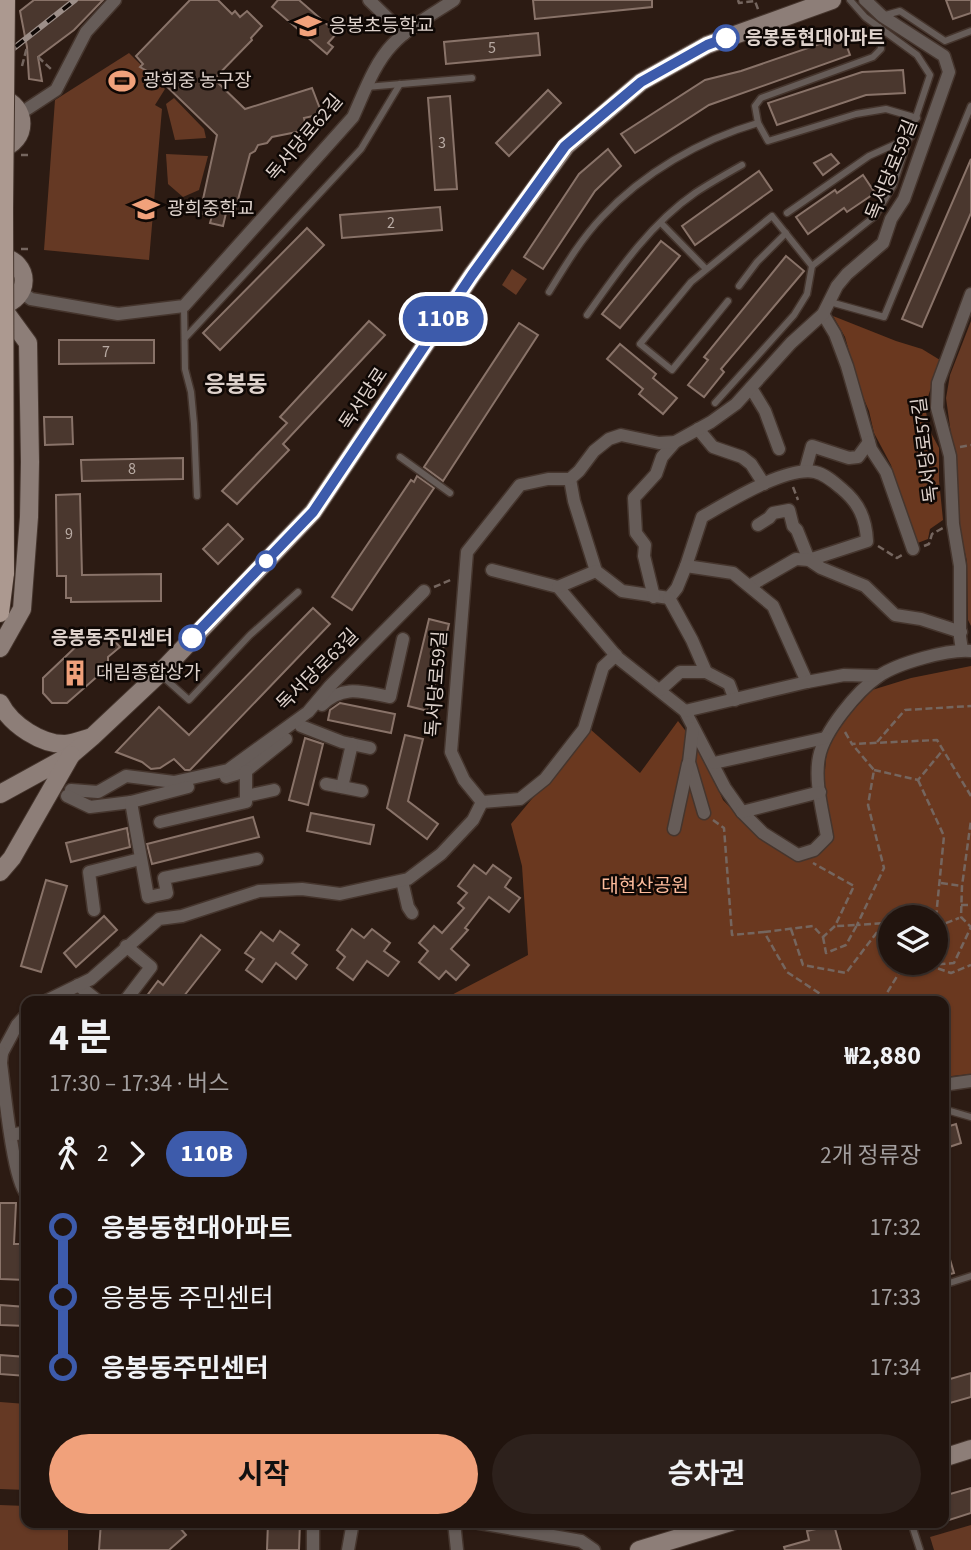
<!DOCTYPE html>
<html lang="ko">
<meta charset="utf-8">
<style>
:root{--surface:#21140e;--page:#2d211c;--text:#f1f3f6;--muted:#a29e9e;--line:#3e332e;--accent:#f1a17b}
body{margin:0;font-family:"Source Sans 3","Noto Sans KR",sans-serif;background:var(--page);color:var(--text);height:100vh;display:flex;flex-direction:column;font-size:26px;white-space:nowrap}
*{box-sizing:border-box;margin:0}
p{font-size:23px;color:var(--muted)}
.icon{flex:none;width:38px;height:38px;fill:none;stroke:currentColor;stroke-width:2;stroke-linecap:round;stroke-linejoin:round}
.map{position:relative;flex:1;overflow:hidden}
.sheet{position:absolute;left:21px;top:996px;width:928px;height:532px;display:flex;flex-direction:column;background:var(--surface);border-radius:14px;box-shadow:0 2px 5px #0004,0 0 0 2px var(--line)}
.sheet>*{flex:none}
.badge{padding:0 14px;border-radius:23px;font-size:24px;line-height:46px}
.fabs{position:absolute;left:878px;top:905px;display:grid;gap:14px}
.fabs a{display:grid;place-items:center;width:70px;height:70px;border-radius:50%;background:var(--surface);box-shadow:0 2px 5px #0004,0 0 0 2px var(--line);font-size:35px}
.map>.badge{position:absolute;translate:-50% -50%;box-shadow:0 0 0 4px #fff}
.legs{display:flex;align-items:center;gap:10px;height:77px;padding:0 28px;font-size:23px}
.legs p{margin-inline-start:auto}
.head{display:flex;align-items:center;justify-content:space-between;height:119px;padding:0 28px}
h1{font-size:38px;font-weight:700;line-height:52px}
.action{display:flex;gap:14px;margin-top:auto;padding:14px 28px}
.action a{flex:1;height:80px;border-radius:42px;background:var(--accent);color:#111;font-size:28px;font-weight:700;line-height:80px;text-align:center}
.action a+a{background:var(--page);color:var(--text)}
ul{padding:0 28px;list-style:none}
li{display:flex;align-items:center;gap:24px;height:70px;font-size:26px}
li i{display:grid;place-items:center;width:10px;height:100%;margin:0 9px;background:currentColor}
li i::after{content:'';width:18px;height:18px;margin:-9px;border:5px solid;border-radius:50%;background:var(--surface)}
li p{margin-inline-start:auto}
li:first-child i{background:linear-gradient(#0000 50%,currentColor 0)}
li:last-child i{background:linear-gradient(currentColor 50%,#0000 0)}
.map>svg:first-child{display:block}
</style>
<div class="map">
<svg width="971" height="1550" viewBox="0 0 971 1550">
<rect width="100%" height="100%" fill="#2c1b13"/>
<!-- green -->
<g fill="#653924">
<polygon points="129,53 165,89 155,105 162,109 149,260 44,250 55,100"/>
<polygon points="174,98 204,129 206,138 175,140 166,104"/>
<polygon points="166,154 208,156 199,190 183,197 168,184"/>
<polygon points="512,269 527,279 516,295 502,285"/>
<polygon points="971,321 971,626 968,620 967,562 957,516 954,456 946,398 950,375"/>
<polygon points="0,1402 26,1404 26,1490 0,1489"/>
<polygon points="0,1505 26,1506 26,1522 68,1523 68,1550 0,1550"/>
<polygon points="971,1525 971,1550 934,1550 930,1537"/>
</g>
<!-- forest -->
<g fill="#6a381f" fill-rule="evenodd">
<polygon points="833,316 896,341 922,349 940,360 925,406 929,429 939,448 939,480 943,520 930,529 928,539 915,544 891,465 874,433 869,411 860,390 845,337"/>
<path d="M 971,666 L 971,1074 L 943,1077 L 943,1001 L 440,1001 L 528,955 L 522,866 L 511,824 L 590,729 L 640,773 L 678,721 L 701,751 L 723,800 L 756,834 L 794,857 L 805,860 L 815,856 L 833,835 L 823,793 L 826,758 L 830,739 L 844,720 L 872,690 L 911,678 ZM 891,917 L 936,917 L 936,962 L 891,962 Z"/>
</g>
<!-- building -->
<g fill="#4a372e" stroke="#897369" stroke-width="2">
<polygon points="34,0 103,0 74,30 38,57 42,81 29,79 27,47 20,11"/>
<polygon points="190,0 218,0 232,14 235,11 240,17 247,11 262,26 251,38 252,40 214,79 245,109 312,88 322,114 304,118 307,130 272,137 267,143 258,145 255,151 250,154 234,215 226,213 223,226 210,223 212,216 200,213 217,135 156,76 140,67 143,64 136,56"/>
<polygon points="278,0 299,0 337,33 328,43 333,47 327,54 272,7"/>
<polygon points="533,0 652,0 652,7 535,19"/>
<polygon points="946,0 971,0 971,13 953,19"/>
<polygon points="538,33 540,55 446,64 444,42"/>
<polygon points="843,36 850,55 709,105 635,153 621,134 705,80 741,71"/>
<polygon points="903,70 905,93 866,95 777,125 768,103 862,72"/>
<polygon points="548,90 561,103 509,156 496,143"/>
<polygon points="450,96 457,189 435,190 428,98"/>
<polygon points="608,149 621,166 595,191 543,269 524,257 579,174"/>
<polygon points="831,154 839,163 823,175 814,163"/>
<polygon points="971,159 971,213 922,327 902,319"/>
<polygon points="759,171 772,190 695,245 682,226"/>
<polygon points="863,175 875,193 847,212 844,208 808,234 796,217 835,190 837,193"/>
<polygon points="440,207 442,230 342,238 340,215"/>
<polygon points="307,228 324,245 220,350 203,333"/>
<polygon points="661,241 680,256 620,328 602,314"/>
<polygon points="786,256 804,271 721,369 724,372 704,397 688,385 708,360 704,357"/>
<polygon points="369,321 385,335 283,444 289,450 237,504 222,491 287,423 280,417"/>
<polygon points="519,323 538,335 443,481 424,467"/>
<polygon points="59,340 154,340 154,363 59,364"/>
<polygon points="620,344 656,374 653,378 677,398 663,414 639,394 643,389 607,359"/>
<polygon points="44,417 72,417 73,444 45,445"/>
<polygon points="183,458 183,479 82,481 81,460"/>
<polygon points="417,476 434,488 352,610 332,597 411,480 414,482"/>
<polygon points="80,494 82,575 161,574 161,601 71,602 71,598 66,598 66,576 57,576 56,495"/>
<polygon points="228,524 243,539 218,564 203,549"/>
<polygon points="313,608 330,624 190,770 185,770 174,759 160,768 151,769 142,762 116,752 159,707 189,735"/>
<polygon points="429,619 449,624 428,711 408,706"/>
<polygon points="85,638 112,638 120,647 108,657 108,667 67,703 52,703 43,693 43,678"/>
<polygon points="340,703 395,714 391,733 328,720 330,710"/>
<polygon points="405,735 423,739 408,801 438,824 427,839 387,808"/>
<polygon points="305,738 323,744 308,805 289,800"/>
<polygon points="311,813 374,825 370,844 307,831"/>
<polygon points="253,817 259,837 152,864 147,844"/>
<polygon points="127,828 130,847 71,862 66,843"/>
<polygon points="474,865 486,874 493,865 511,878 505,887 520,898 509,912 489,897 465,928 468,930 451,949 469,965 456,980 446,971 439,979 419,962 428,951 419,943 434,926 442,933 464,908 458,903 467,893 458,886"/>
<polygon points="46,880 67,886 41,972 21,966"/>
<polygon points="104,916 117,930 76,967 64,953"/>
<polygon points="352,929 364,938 372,929 390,943 384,951 399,962 388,976 367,961 353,980 337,968 345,957 337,950"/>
<polygon points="280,931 299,945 292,953 307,965 296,979 276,963 262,982 246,970 254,959 245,953 261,932 273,941"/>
<polygon points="201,935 220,950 180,1001 143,1001 158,981 163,985"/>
<polygon points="956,1124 961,1143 943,1149 943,1128"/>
<polygon points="0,1203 16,1203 14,1244 26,1244 26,1280 0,1279"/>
<polygon points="943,1246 946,1246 954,1273 943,1276"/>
<polygon points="0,1305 26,1307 26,1326 0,1325"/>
<polygon points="0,1355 26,1357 26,1376 0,1374"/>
<polygon points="971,1373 971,1397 943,1405 943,1381"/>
<polygon points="971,1488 971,1513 943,1522 943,1496"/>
<polygon points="101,1522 175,1522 186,1535 169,1550 99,1550"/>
<polygon points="268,1522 300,1522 299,1550 267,1550"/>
<polygon points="834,1525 841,1550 785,1550 784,1547 809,1540 807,1531"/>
</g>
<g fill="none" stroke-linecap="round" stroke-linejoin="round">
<!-- service casing -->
<g stroke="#45352d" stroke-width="9">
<g id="service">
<polyline points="882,16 900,11 945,41 971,31"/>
<polyline points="879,27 881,49 873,57 761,98 755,106 758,123 768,141 856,114 886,109 917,118"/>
<polyline points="366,87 472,78"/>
<polyline points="787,213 869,156 911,137"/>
<polyline points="661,223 706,269"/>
<polyline points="739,286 757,262 786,233"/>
<path d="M 549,292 C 565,266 581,239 602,217 C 643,173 700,140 758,123"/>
<polyline points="728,301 672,370 640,344 691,282 772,216 812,266 875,216 893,186 930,75 917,55 865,17 850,0"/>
<polyline points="830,302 884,317 971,106"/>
<polyline points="184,306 185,369 191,392 194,424 197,496"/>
<path d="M 587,315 C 618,271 650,224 695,193 C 710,183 726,174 742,165"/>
<polyline points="185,338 361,149 400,84"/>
<polyline points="715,403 794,315 807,294 812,266"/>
<polyline points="400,457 450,493"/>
<polyline points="161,675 189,700 250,635 298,592"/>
<polyline points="943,1109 971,1117"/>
<polyline points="943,1285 971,1276"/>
<polyline points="911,1522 920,1550"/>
</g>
</g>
<!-- minor casing -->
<g stroke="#45352d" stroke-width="15">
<g id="minor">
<polyline points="369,0 404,34"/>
<polyline points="21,113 56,90 86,32 115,0"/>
<path d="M 21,292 L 31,299 L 118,314 L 184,306 L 353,117 C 364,93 374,64 392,45 C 410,26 433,14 454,0"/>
<polyline points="823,314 835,334 847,366 871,449 886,472 913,549"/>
<polyline points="751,388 765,411 779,449"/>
<polyline points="698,429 713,447 742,457 751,464 764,484"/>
<polyline points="805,471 812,446 849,458 858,457 869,442"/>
<polyline points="570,479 574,501 596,571 622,591 669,598"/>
<path d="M 686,566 L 702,517 C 728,502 786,466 815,472 C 825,474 835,483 842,489 C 859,503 866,519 867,541 L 809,560 L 797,530 L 793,526 L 789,510 L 773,513 L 769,518 L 758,525"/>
<path d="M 492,570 L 558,587 L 618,658 L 685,711 L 725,788 L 742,812 L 763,833 L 798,855 L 814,850 L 827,837 C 823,812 814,782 819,757 C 824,731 857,691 879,676 C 898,663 948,649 971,651"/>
<polyline points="751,585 796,559 809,560 821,568 865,586 895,615 921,619 961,632"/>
<polyline points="558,587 596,571"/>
<polyline points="654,597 644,556 645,545 636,533 634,498 656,474 662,457 675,442"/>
<polyline points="669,598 677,588 686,566 733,573 773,606 807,682"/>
<polyline points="669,598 692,640 706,672 729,684 735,700"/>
<polyline points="962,650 960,637 960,566 953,524 950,456 937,408 938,383 971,294"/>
<polyline points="660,690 680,672 706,672"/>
<path d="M 322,705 C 343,684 363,692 390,697 L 403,639"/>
<polyline points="685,711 807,682 844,675 879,676"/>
<polyline points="301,726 342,742 370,748"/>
<polyline points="693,728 689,762 704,813"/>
<polyline points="714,763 825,738"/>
<polyline points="226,777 246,771 286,739"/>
<polyline points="326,784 362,791"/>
<polyline points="342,787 352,744"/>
<polyline points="71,790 98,792 126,776 174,782 228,770 308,712 330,686 424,591"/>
<polyline points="67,796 90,807 131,802 188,787"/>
<polyline points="246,796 274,790"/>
<polyline points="131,802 148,897 167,893 164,878 257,859"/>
<polyline points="482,802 520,799 545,779 584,729 603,667 616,655"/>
<polyline points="742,812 820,792"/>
<polyline points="160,822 246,802 246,771"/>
<polyline points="674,829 688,764"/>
<polyline points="402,881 408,907 412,913"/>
<polyline points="94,910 89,872 140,859"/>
<polyline points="78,985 98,1001"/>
<polyline points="46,1001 91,979 159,919 182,916 259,891 302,889 340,894 408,879 441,854 473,820 482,802 464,780 451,752 467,552 520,485 548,479 570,479 579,471 594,451 609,439 621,435 659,443 675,442 711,422 736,404 791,343 823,314 837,286 847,274 883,243 891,219 904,199 949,72 944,56 882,16 865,0"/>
<polyline points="125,1001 151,967 126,946"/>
<polyline points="0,1053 2,1053 17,1025 26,1015"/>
<path d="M 2,1053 L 1,1063 C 4,1086 13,1181 26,1193"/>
<polyline points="943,1085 971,1081"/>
<polyline points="11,1135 26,1132"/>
<polyline points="454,1522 457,1550"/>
<polyline points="474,1522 581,1541 594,1550"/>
<polyline points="313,1550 313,1522"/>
<polyline points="348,1550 353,1522"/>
</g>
</g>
<!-- secondary casing -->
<g stroke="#45352d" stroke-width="20">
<g id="secondary">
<path d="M 0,97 C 28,106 29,141 0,149"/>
<path d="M 0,256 C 32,262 31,299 0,306"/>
<polyline points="0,648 22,609 29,517 30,462 28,343 1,306"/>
<path d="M 0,703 C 11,725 42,745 66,744 C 74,743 82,740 89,738"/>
<polyline points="0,794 71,755 92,737 159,674 313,512 472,275 566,146 641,82 707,45 832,0"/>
<polyline points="0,872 12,858 71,755"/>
<polyline points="943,1458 971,1449"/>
<polyline points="639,1550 731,1522"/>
</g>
</g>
<!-- primary casing -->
<g stroke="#45352d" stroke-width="20">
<polyline id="primary" points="0,613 5,573"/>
</g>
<!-- path -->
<g stroke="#75665f" stroke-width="2.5" stroke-dasharray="7 3.5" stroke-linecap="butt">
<polyline points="738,0 739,3 755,1 759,12"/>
<polyline points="38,57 52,70"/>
<polyline points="22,66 27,47"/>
<polyline points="21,155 29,155"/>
<polyline points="21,249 30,249"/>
<polyline points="960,447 971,445"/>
<polyline points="793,487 798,500"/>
<polyline points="878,546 897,558 902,555"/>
<polyline points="924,546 929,544 932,534 943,528"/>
<polyline points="434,587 453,579"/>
<polyline points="845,732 852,744 937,740 971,796"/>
<polyline points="877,742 905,710 971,706"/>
<polyline points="874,770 918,780 943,750"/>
<polyline points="918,780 944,836 936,917"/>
<polyline points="713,820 724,828 732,935 764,932 787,972 831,1001"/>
<polyline points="941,883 962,886"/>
<polyline points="961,905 971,905"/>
<polyline points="936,927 959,918"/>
<polyline points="791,929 803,965 846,973 884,923 857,925 884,868 868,805 874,770 852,744"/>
<polyline points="764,932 813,926 823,937 835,926 854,886 813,863"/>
<polyline points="823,937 826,953 846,945 857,925 837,926"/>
<polyline points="928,965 954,963 971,927 961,917 962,886 971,820"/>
<polyline points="882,1001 899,973 928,965 951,973 971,965"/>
</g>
<!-- service -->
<use href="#service" stroke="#665c58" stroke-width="6"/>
<!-- minor -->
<use href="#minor" stroke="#665c58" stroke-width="12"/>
<!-- secondary -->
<use href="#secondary" stroke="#8d7e78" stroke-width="18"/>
<!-- primary -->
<use href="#primary" stroke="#ac9990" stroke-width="18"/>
<!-- rail casing -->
<g stroke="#9d8f89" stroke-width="6">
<polyline id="rail" points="0,59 75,0"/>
</g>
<!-- rail -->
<use href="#rail" stroke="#0f0805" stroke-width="3.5" stroke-dasharray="10" stroke-linecap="butt"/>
<!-- primary-bridge casing -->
<g stroke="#45352d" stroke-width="20" stroke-linecap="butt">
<polyline id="primary-bridge" points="5,573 4,209 6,0"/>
</g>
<!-- primary-bridge -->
<use href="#primary-bridge" stroke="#ac9990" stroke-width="18"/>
</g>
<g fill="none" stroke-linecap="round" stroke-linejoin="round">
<!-- line-1 casing -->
<g stroke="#fff" stroke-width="16">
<polyline id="line-1" points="192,638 313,512 472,275 565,146 641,82 707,45 726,38"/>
</g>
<!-- line-1 -->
<use href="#line-1" stroke="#3d5bab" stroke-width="10"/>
</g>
<!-- icons -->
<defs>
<g id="school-bare" transform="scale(2.1)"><path d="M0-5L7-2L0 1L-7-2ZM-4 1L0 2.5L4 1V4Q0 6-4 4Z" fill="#f1a17b" stroke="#0f0805" stroke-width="2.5" paint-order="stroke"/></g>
<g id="stadium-bare" transform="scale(2.1)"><path d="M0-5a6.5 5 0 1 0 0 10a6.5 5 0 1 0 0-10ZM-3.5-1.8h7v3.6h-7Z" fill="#f1a17b" stroke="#0f0805" stroke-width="2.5" paint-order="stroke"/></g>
<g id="building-bare" transform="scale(2.1)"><path d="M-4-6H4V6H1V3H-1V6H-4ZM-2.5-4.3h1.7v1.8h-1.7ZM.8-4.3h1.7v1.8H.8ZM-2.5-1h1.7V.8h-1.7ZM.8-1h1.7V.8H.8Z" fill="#f1a17b" stroke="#0f0805" stroke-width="2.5" paint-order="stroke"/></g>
</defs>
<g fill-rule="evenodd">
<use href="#school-bare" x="308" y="26"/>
<use href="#stadium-bare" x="122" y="81"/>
<use href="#school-bare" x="146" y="209"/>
<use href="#building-bare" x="75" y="673"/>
</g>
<!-- markers -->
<g fill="#fff" stroke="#3d5bab" stroke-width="3.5">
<circle cx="726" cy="38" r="12"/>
<circle cx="266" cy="561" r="9"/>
<circle cx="192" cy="638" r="12"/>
</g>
<g text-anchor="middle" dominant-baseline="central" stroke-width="5" stroke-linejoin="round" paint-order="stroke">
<!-- number labels -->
<g font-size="16" fill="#b9aba4">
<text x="492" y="48">5</text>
<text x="442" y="143">3</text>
<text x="391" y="223">2</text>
<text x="106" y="352">7</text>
<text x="132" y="469">8</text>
<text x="69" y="534">9</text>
</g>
<!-- poi labels -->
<g font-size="19" fill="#ded2cc" stroke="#0f0805" text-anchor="start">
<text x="329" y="26">응봉초등학교</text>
<text x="143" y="81">광희중 농구장</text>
<text x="167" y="209">광희중학교</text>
<text x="96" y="673">대림종합상가</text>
</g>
<!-- stop labels -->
<g font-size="19" font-weight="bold" fill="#ded2cc" stroke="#0f0805" text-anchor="start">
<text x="745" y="38">응봉동현대아파트</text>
<text x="173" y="638" text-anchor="end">응봉동주민센터</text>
</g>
<!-- street labels -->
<g font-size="19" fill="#ded2cc" stroke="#0f0805">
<text transform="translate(305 138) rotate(-50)">독서당로62길</text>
<text transform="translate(892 170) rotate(-68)">독서당로59길</text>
<text transform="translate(364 399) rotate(-56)">독서당로</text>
<text transform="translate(926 450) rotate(-97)">독서당로57길</text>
<text transform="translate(318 670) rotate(-45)">독서당로63길</text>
<text transform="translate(437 684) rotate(-86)">독서당로59길</text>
</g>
<!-- park labels -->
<g font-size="19" fill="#febc9c" stroke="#0f0805">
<text x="645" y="886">대현산공원</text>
</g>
<!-- quarter labels -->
<g font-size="23" font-weight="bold" fill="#ded2cc" stroke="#0f0805">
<text x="236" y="384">응봉동</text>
</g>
</g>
</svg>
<div class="fabs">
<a><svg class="icon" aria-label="layers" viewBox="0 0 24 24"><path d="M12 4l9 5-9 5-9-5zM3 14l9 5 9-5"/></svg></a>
</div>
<b class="badge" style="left:443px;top:319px;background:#3d5bab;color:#fff">110B</b>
<section class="sheet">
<div class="head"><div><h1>4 분</h1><p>17:30 – 17:34 · 버스</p></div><b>₩2,880</b></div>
<div class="legs"><svg class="icon" aria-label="walk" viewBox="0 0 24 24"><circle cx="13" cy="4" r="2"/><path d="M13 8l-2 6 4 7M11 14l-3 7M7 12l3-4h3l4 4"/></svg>2<svg class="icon" aria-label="forward" viewBox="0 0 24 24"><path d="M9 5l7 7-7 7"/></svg><b class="badge" style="background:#3d5bab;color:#fff">110B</b><p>2개 정류장</p></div>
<ul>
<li><i style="color:#3d5bab"></i><b>응봉동현대아파트</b><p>17:32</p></li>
<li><i style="color:#3d5bab"></i><span>응봉동 주민센터</span><p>17:33</p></li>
<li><i style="color:#3d5bab"></i><b>응봉동주민센터</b><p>17:34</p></li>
</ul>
<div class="action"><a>시작</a><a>승차권</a></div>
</section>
</div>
